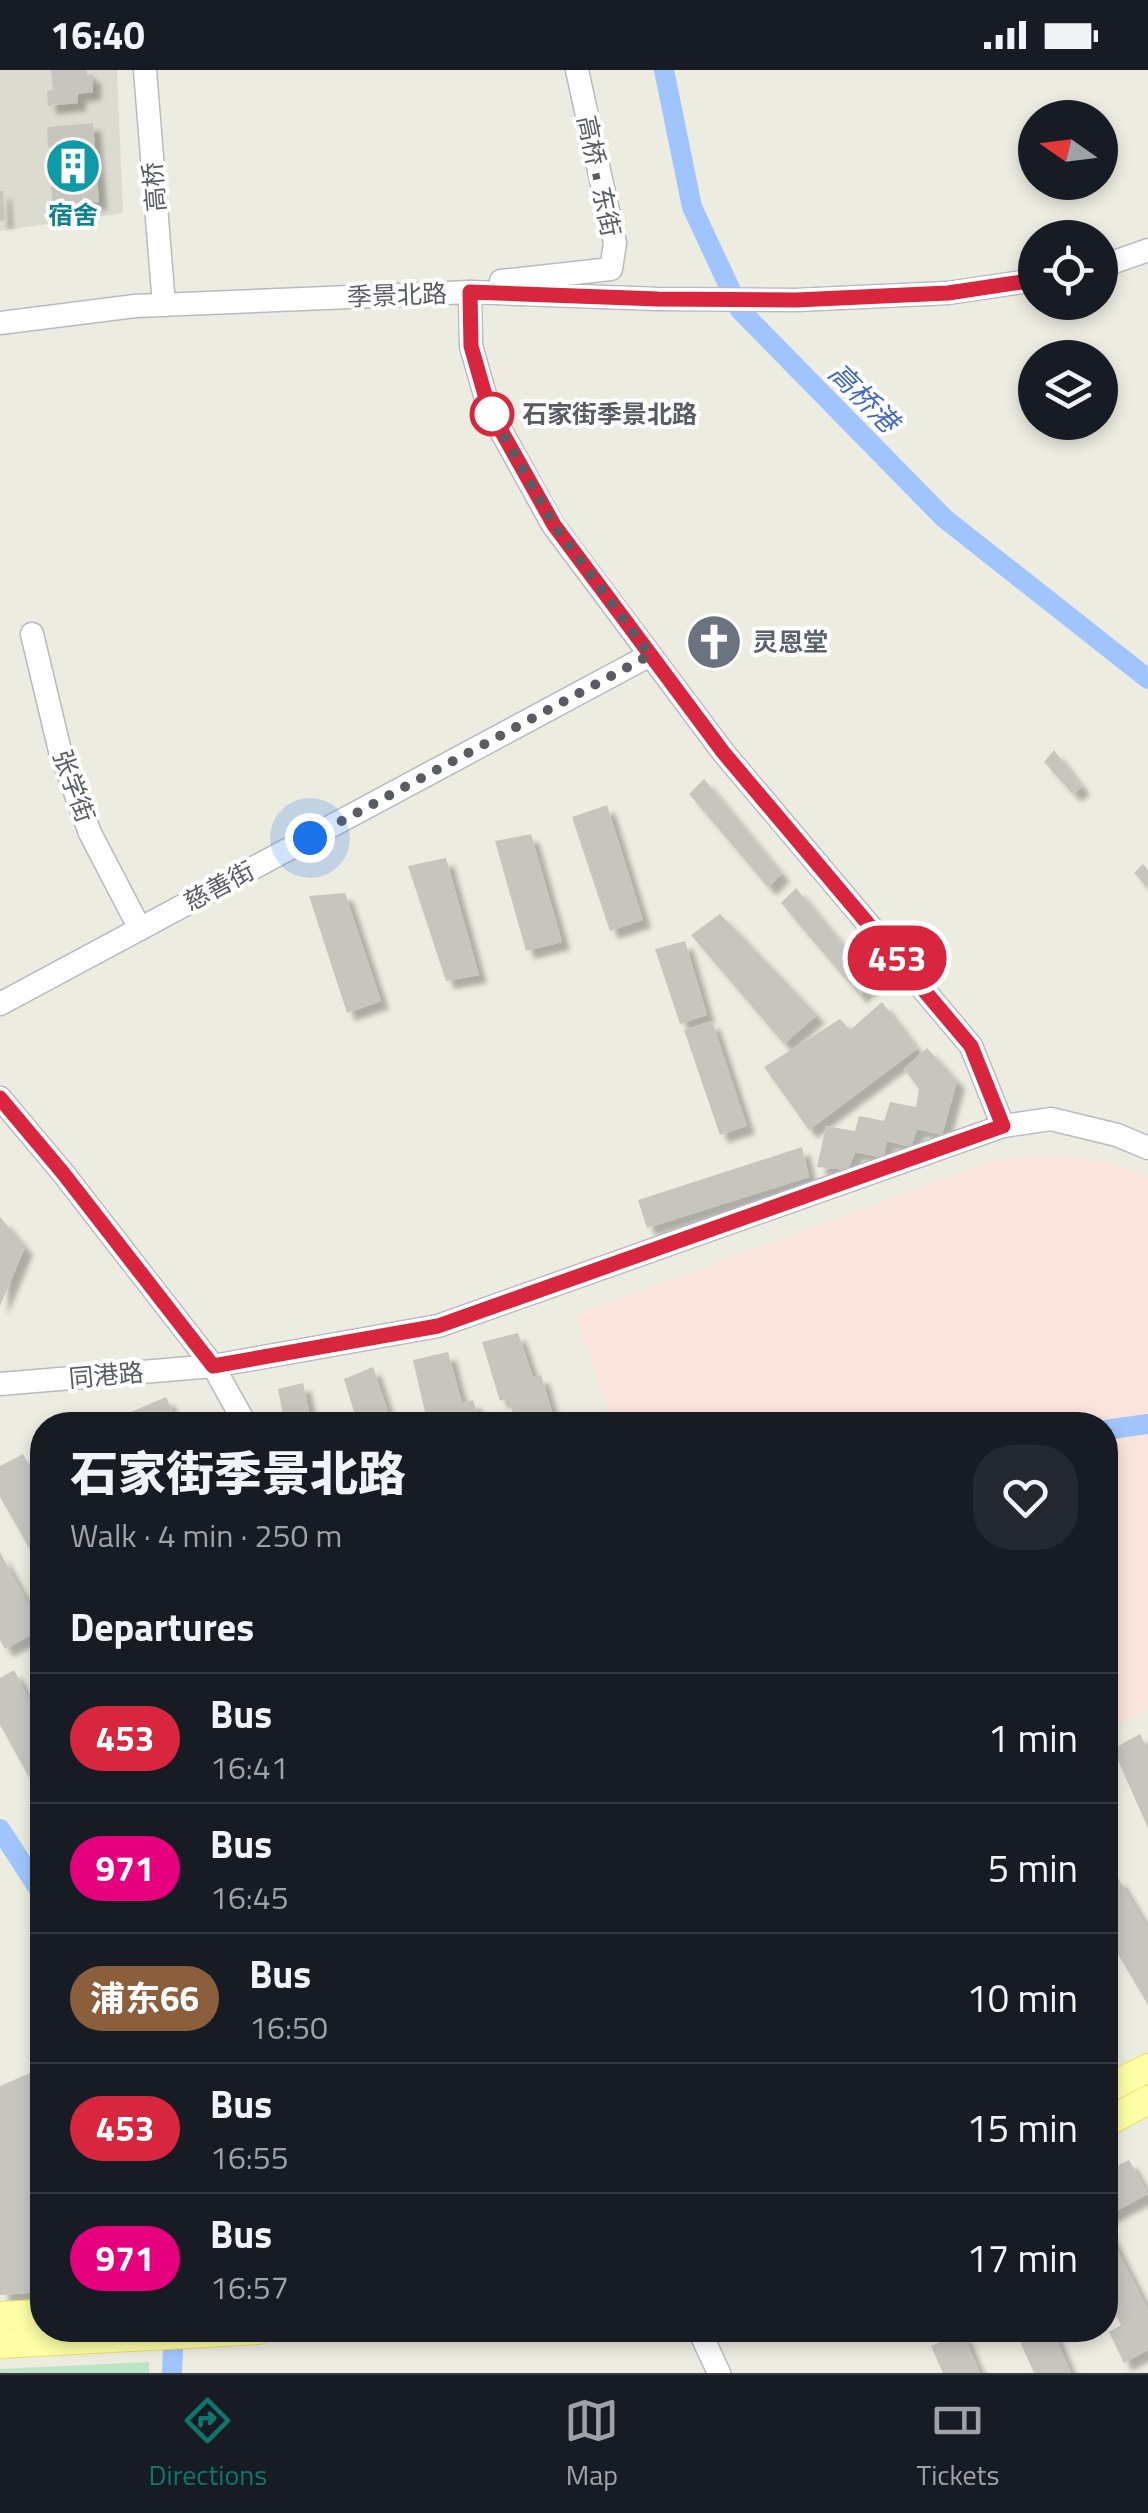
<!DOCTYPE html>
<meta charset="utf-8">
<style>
:root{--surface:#171b24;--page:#242831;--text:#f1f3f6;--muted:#9ea1a6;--line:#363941;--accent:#0f766e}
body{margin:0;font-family:"Titillium Web","Noto Sans SC",sans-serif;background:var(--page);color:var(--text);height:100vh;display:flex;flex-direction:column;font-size:38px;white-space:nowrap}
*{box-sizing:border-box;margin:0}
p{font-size:32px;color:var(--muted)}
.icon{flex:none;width:55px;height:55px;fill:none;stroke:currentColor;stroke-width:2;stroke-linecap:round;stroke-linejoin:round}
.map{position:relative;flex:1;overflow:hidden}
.panel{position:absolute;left:30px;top:1342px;width:1088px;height:930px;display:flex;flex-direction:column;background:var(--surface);border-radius:40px;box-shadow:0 5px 15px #0003}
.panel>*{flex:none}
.badge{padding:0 20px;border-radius:32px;font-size:35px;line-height:65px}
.needle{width:65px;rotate:284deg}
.controls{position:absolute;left:1018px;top:30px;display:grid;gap:20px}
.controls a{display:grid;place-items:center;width:100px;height:100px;border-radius:50%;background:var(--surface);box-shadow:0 5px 15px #0003;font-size:50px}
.you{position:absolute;width:50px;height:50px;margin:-25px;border:8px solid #fff;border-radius:50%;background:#1a73e8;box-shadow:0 0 0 15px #1a73e833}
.map>.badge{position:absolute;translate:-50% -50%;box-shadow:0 0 0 5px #fff}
h2{padding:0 40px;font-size:38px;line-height:90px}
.round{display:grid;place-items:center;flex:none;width:105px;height:105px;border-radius:40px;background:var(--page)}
.overview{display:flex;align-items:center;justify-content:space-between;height:170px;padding:0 40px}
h1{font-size:48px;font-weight:800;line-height:75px}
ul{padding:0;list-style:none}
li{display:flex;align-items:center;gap:30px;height:130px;padding:0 40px;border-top:2px solid var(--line)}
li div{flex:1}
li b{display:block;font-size:38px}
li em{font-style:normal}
li .badge{min-width:110px;font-weight:700;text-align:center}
.status{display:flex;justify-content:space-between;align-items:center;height:70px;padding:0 50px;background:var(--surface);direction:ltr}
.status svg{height:28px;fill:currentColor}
.tabs{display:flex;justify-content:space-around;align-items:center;height:140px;border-top:2px solid var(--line);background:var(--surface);font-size:28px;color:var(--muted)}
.tabs a{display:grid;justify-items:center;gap:5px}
.tabs .selected{color:var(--accent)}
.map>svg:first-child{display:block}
</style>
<div class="status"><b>16:40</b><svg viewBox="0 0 49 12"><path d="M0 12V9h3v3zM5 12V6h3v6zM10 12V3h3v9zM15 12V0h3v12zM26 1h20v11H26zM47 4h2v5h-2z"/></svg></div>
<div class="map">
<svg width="1148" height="2303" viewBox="0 0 1148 2303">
<defs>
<filter id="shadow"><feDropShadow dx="8" dy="8" stdDeviation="2.5" flood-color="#0004"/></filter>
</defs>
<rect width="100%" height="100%" fill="#ecece1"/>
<!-- education -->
<polygon fill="#dcdbcf" points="0,0 117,0 123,143 0,161"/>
<!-- medical -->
<polygon fill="#fae4dc" points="1061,1085 1112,1093 1148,1108 1148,1638 1105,1663 1105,1355 613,1355 575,1245 998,1089"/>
<!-- green -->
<polygon fill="#bde4c4" points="149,2292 149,2303 0,2303 0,2299"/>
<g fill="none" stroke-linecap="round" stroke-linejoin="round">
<!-- canal -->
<g stroke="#a0c4fd" stroke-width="20">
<polyline points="664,0 692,137 740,240 944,448 1148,609"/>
<polyline points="1105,1360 1148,1354"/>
<polyline points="0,1759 42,1824"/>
<polyline points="172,2303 174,2260"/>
</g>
</g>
<!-- building -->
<g fill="#c7c6be" filter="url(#shadow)">
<polygon points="51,0 87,0 87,5 93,4 93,22 78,24 78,33 48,36 47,21 53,20"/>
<polygon points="93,53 99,132 53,136 51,116 60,115 60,106 50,107 49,86 59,85 59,76 48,77 47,57"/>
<polygon points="0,121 3,121 5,150 0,151"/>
<polygon points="1054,680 1082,717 1073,724 1044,692"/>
<polygon points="704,709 782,804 768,817 689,724"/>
<polygon points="607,735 643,850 610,861 572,747"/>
<polygon points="531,764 562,872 526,881 495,771"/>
<polygon points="446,788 479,905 446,911 408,796"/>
<polygon points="1143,794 1148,800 1148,819 1134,803"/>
<polygon points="796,818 874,912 859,925 781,833"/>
<polygon points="345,823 381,931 347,943 309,826"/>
<polygon points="720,844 817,945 784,974 691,865"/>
<polygon points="685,871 707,945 680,954 655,879"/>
<polygon points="882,932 917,979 809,1060 764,997 840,949 850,960"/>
<polygon points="712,951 747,1056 720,1065 684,960"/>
<polygon points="927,978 957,1011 942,1065 917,1059 911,1077 887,1071 883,1088 855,1082 848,1100 817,1097 826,1056 855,1061 859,1046 884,1051 890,1032 916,1037 919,1019 904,999"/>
<polygon points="802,1077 809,1107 647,1158 638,1130"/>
<polygon points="0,1147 25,1177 0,1236"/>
<polygon points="518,1263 533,1307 541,1305 556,1355 517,1355 508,1328 500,1331 482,1272"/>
<polygon points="448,1282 462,1333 473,1330 481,1355 441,1355 438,1347 427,1351 413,1290"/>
<polygon points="373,1297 391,1351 399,1349 401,1355 358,1355 344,1309"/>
<polygon points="303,1313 312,1355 285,1355 278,1319"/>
<polygon points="166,1327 179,1355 138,1355 131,1342"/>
<polygon points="86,1345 93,1355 64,1355"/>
<polygon points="23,1384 42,1420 42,1487 36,1490 0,1427 0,1396"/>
<polygon points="0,1482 42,1559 5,1579 0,1570"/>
<polygon points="14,1600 42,1655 42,1700 29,1707 0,1655 0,1608"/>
<polygon points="1140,1664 1148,1680 1148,1758 1113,1679"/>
<polygon points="1118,1808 1148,1859 1148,1935 1105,1862 1105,1814"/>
<polygon points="42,1998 42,2222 0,2225 0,2016"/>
<polygon points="1129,2090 1148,2124 1105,2147 1105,2102"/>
<polygon points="1105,2155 1148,2240 1148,2280 1124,2293 1109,2262 1121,2255 1105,2225"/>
<polygon points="1015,2260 1053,2260 1071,2303 1034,2303"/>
<polygon points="963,2263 980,2303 943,2303 931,2276"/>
</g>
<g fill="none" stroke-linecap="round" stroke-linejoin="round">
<!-- minor casing -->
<g stroke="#b9bac0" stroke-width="25">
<g id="minor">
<polyline points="145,0 164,235"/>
<polyline points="1100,197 1148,180"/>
<polyline points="501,211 611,199 615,173 577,0"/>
<polyline points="470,222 471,276 489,339 553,455 723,682 971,976 1003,1056"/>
<polyline points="0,253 135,236 470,222 658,229 796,230 948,223 1035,210"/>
<polyline points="32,564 60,681 90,763 140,859"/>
<polyline points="0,934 650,585"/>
<polyline points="0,1028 63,1103 213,1296 246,1355"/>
<polyline points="0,1314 213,1296 438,1256 1003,1056 1051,1049 1117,1065 1148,1078"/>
<polyline points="699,2260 719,2303"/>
</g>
</g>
<!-- major casing -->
<g stroke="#efde58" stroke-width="30">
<g id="major">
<polyline points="1105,2020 1148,1998"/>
<polyline points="1105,2053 1148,2030"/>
<polyline points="0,2246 42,2244"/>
<polyline points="0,2274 258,2260"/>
</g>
</g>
<!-- minor -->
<use href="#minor" stroke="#fff" stroke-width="22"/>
<!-- major -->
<use href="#major" stroke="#fdfea5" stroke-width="28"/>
</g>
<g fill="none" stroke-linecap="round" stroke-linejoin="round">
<!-- line casing -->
<g stroke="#fff" stroke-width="22">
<polyline id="line" points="0,1028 63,1103 213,1296 438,1256 1003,1056 971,976 723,682 554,455 489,339 471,276 470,222 658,229 796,230 948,223 1035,210"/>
</g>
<!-- line -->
<use href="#line" stroke="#d7263d" stroke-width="15"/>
<!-- walk -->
<polyline stroke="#595c62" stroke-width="10" stroke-dasharray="0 18" points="310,768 650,585 554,455 489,339 492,344"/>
</g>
<!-- icons -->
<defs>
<g id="building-disc" transform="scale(2.875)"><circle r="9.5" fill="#0f9aa8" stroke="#fff"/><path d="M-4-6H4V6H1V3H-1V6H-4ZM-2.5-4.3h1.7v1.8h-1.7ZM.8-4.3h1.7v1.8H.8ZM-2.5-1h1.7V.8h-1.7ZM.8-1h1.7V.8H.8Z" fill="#fff"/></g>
<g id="church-disc" transform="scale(2.875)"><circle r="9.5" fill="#6b7280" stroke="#fff"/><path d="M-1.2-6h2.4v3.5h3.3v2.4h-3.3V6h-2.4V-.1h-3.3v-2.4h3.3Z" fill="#fff"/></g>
</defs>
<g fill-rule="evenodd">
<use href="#building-disc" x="73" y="96"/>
<use href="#church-disc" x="714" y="572"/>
</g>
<!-- markers -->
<circle fill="#fff" stroke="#d7263d" stroke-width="5" cx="492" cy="344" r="20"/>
<g text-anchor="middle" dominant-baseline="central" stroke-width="8" stroke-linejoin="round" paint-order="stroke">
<!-- street labels -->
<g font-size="25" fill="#595c62" stroke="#fff">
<text transform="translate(599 106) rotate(78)">高桥 • 东街</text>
<text transform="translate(154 117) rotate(-95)">高桥</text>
<text transform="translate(397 225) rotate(-2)">季景北路</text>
<text transform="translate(74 716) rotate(70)">张学街</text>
<text transform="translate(219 816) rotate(-28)">慈善街</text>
<text transform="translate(106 1305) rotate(-5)">同港路</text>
</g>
<!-- culture labels -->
<g font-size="25" font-weight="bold" fill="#0d838f" stroke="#fff">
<text x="73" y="145">宿舍</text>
</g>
<!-- stop labels -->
<g font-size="25" font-weight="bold" fill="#595c62" stroke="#fff" text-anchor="start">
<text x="522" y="344">石家街季景北路</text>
</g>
<!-- worship labels -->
<g font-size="25" font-weight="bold" fill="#5b616d" stroke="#fff" text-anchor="start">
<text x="753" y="572">灵恩堂</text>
</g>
<!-- water labels -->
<g font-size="28" font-style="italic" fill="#436ac0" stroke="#fff">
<text transform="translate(864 327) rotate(45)">高桥港</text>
</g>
</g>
</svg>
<div class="controls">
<a><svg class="needle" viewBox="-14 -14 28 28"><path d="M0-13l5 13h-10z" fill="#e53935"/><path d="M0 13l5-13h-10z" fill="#9ea1a6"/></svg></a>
<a><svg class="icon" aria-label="locate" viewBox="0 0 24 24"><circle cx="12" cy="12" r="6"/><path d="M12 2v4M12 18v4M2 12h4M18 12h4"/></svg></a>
<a><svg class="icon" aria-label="layers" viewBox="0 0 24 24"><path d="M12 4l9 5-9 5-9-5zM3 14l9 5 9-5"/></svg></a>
</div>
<div class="you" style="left:310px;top:768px"></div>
<b class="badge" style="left:897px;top:888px;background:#d7263d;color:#fff">453</b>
<section class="panel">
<div class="overview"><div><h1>石家街季景北路</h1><p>Walk · 4 min · 250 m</p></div><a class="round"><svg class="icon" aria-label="heart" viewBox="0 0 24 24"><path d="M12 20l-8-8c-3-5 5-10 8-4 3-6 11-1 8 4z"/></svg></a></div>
<h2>Departures</h2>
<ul>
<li><span class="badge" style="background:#d7263d;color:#fff">453</span><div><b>Bus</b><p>16:41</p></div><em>1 min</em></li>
<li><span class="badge" style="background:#e6007e;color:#fff">971</span><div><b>Bus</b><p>16:45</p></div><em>5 min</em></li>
<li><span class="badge" style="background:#8b5e3c;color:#fff">浦东66</span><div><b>Bus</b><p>16:50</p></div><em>10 min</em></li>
<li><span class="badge" style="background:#d7263d;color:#fff">453</span><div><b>Bus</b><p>16:55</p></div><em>15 min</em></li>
<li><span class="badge" style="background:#e6007e;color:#fff">971</span><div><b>Bus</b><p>16:57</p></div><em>17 min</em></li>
</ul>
</section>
</div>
<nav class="tabs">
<a class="selected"><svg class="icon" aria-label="directions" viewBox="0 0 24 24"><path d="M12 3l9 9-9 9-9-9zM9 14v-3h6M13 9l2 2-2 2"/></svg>Directions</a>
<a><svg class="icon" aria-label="map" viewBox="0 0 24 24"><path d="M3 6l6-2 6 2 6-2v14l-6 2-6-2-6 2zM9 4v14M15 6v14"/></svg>Map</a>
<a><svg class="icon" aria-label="tickets" viewBox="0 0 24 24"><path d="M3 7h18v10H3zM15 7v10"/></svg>Tickets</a>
</nav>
